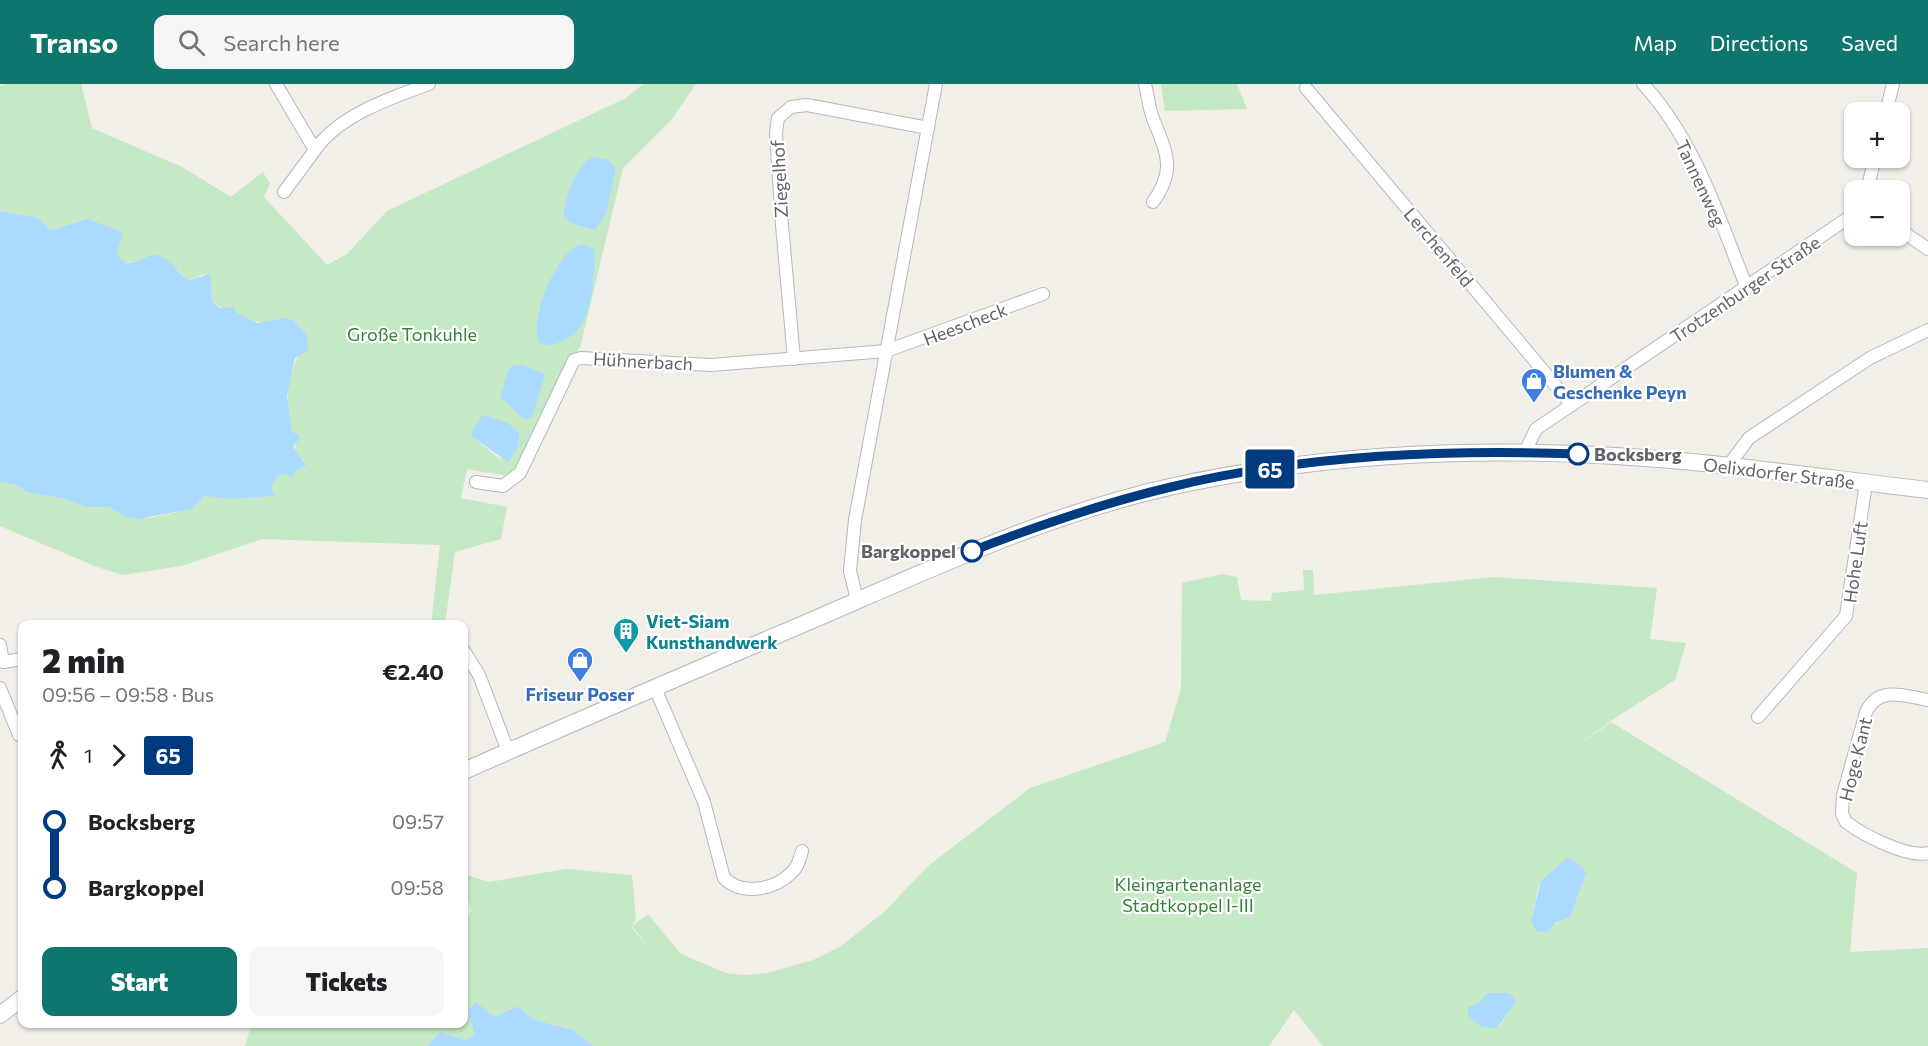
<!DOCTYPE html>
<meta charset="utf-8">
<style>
:root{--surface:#fff;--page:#f6f6f6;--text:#202124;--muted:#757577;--accent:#0f766e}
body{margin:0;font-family:Commissioner,sans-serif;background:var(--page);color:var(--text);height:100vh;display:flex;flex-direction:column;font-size:22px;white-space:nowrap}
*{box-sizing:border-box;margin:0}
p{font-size:20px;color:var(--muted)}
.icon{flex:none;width:33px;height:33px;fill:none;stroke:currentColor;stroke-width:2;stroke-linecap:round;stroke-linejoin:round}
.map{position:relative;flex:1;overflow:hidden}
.drawer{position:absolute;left:18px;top:536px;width:450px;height:408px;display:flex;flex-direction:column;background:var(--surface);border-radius:12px;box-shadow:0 2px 4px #0004}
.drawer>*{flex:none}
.badge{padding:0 12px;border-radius:4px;font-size:21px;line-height:39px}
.tools{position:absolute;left:1844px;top:18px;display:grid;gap:12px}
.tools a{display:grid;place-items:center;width:66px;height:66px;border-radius:12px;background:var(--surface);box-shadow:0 2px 4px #0004;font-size:30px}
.map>.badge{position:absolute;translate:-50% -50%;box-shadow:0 0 0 3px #fff}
.legs{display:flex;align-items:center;gap:9px;height:66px;padding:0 24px;font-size:20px}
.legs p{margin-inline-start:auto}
.summary{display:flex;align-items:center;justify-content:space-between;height:102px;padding:0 24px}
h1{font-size:33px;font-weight:800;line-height:45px}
.cta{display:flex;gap:12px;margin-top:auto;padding:12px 24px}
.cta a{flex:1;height:69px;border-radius:12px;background:var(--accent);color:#fff;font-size:24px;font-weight:800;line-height:69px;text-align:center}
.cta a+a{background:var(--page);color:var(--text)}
ul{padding:0 24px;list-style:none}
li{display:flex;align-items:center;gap:21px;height:66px;font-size:22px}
li i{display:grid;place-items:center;width:9px;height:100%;margin:0 8px;background:currentColor}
li i::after{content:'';width:15px;height:15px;margin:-8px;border:4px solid;border-radius:50%;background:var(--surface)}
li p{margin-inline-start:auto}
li:first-child i{background:linear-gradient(#0000 50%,currentColor 0)}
li:last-child i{background:linear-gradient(currentColor 50%,#0000 0)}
header{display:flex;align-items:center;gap:36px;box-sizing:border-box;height:84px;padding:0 30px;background:var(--accent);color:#fff}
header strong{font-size:28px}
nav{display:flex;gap:33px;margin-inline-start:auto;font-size:21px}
.search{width:420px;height:54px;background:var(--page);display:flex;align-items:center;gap:15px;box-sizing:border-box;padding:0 21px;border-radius:12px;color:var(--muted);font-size:22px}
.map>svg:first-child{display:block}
</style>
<header>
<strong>Transo</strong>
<div class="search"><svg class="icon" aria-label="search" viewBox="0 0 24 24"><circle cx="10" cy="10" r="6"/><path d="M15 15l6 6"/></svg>Search here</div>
<nav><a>Map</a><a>Directions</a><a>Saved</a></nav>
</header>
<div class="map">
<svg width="1928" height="962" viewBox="0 0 1928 962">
<rect width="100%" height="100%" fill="#f1efe8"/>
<!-- green -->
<g fill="#c5e8c5" fill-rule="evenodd">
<path d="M 6,0 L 81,0 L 92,44 L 182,83 L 231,113 L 263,88 L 270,100 L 264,113 L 327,181 L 347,170 L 387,127 L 626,14 L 643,0 L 696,0 L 672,35 L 623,84 L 580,264 L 566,280 L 517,387 L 507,392 L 467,385 L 461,414 L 507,423 L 501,455 L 455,468 L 445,540 L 431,540 L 440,461 L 262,455 L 181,482 L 123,491 L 97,483 L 0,442 L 0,398 L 17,401 L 26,408 L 65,415 L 86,423 L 109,423 L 124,432 L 149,434 L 192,425 L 204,412 L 231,415 L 274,412 L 271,404 L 278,391 L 295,388 L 305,377 L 294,369 L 298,350 L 292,348 C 281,307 293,286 306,250 L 293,236 C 279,234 276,238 265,239 C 255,240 220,224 212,217 L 211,195 L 204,190 L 190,196 L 181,193 L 179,187 L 152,171 C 143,178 117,186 117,167 C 117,160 121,154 123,148 L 88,135 L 50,146 L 37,133 L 0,127 L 0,2 ZM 557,182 L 594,195 L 582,241 L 539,226 ZM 520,350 L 517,365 L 500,375 L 476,356 Z"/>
<polygon points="1161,0 1237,0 1247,25 1165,27"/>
<path d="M 1303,486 L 1313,486 L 1314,511 L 1493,493 L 1657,504 L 1650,555 L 1686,559 L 1675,596 L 1612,636 L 1558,676 L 1611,638 L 1857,789 L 1850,868 L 1928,864 L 1928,962 L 1323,962 L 1294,926 L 1269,962 L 594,962 L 573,946 L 533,935 L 518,922 L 496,932 L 489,929 L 477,918 L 472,940 L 475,951 L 465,956 L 440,948 L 427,962 L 245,962 L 252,939 L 464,939 L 464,842 L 471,826 L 464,800 L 464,790 L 489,798 L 566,785 L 632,791 L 636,836 L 631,843 L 650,865 L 632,842 L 648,830 L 681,870 L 726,889 L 744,891 L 767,889 L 813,876 L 841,862 L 884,828 L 928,782 L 1030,704 L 1165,658 L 1181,605 L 1182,499 L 1222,490 L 1237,493 L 1241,516 L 1271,517 L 1272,509 L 1304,506 ZM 1568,773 L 1583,783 L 1586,792 L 1570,833 L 1550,842 L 1531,836 L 1539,801 ZM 1478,920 L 1509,928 L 1499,943 L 1481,943 L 1469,932 Z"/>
</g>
<!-- water -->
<g fill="#aadaff">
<path d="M 592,73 L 608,76 L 616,83 L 606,130 L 595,146 L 571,139 L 563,132 C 568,108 572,88 592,73 Z"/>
<path d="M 0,127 L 37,133 L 50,146 L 88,135 L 123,148 L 117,168 C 125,189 139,175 152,171 C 162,168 178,185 182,193 L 190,196 L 209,190 L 211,195 L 212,217 L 220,224 L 233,223 L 237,229 L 257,239 L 286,234 L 293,236 L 306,250 L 309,266 L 295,274 L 287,313 L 292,348 L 298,350 L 300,354 L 293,363 L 306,381 L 295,388 L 292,394 L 287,390 L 278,391 L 271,404 L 275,412 L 231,415 L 204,412 L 192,425 L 138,435 L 124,432 L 109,423 L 86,423 L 65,415 L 26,408 L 17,401 L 0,398 Z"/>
<path d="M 582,160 L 594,165 C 596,186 592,222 582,240 C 576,252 562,257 551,262 L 539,259 C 529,236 556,166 582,160 Z"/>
<polygon points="513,281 523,281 545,290 532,334 525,336 500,313 508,287"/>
<polygon points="483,331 508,339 520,350 517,365 508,378 471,352 474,343"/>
<polygon points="1568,773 1583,783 1586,791 1570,833 1555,839 1547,848 1536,847 1531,836 1541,797"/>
<polygon points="1488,909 1509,909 1517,917 1497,944 1481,943 1468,932 1468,923 1478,920"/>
<polygon points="477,918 489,929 496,932 518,922 533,935 573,946 594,962 427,962 440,948 465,956 475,951 468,926"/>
</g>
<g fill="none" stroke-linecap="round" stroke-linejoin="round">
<!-- minor casing -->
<g stroke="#b5b8bc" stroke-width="14">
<g id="minor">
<path d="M 276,0 L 315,66 C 338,32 390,14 429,0"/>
<path d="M 1145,0 C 1148,12 1149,26 1154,37 C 1167,70 1176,86 1153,118"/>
<path d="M 1643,0 C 1695,56 1719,134 1747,204"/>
<polyline points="1306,4 1572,321"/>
<polyline points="1886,28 1893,0"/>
<polyline points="1867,106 1875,74"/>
<polyline points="284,108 315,66"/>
<polyline points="1899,145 1928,165"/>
<polyline points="794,275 782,141 776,49 778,34 791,23 807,21 928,44"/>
<polyline points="1525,368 1536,345 1854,130"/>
<polyline points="1729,381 1749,354 1870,274 1928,246"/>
<polyline points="476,398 503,402 520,389 574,276 581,274 711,281 886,267 1043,210"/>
<polyline points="857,516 850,487 855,436 936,0"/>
<polyline points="0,561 3,578 22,575"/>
<polyline points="464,567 479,591 508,667"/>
<polyline points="0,604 19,651"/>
<path d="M 655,604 L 704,718 L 724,794 C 742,812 775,806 792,788 C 798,783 800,774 802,767"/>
<path d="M 1928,616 C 1904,612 1879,601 1866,628 L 1843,711 L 1842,730 L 1846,738 C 1863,751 1907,774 1928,769"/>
<polyline points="1758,633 1846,532 1866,399"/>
</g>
</g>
<!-- tertiary casing -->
<g stroke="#b5b8bc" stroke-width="18">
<g id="tertiary">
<path d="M 464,687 C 583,634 703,583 822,532 C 937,482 1051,429 1174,402 C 1318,371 1469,363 1616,372 C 1720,378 1824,394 1928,406"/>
<polyline points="0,931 22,914"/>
</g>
</g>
<!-- minor -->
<use href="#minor" stroke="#fff" stroke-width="12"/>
<!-- tertiary -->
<use href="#tertiary" stroke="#fff" stroke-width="16"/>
</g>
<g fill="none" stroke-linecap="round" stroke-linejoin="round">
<!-- line-1 casing -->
<g stroke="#fff" stroke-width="14">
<path id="line-1" d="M 972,467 C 1037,442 1103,419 1171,403 C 1302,371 1444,365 1578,370"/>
</g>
<!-- line-1 -->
<use href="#line-1" stroke="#003b80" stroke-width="9"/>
</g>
<!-- icons -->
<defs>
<g id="shop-pin" transform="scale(1.35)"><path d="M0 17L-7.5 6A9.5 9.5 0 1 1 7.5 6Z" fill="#3f7fe0" stroke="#fff"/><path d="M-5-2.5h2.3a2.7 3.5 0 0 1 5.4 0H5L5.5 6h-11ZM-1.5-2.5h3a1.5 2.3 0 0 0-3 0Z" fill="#fff"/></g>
<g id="building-pin" transform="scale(1.35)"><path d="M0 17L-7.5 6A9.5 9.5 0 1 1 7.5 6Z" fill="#0f9aa8" stroke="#fff"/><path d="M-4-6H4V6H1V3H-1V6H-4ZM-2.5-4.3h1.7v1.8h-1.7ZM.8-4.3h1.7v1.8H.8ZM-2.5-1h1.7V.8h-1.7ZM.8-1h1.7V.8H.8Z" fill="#fff"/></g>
</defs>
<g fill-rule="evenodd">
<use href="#shop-pin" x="1534" y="297"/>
<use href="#building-pin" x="626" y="547"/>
<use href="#shop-pin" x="580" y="576"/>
</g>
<!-- markers -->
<g fill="#fff" stroke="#003b80" stroke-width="3">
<circle cx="1578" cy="370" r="10"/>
<circle cx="972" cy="467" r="10"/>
</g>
<g text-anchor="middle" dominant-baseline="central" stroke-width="4.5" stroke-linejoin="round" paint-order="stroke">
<!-- street labels -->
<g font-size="18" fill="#5f6368" stroke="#fff">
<text transform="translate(779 95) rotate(-93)">Ziegelhof</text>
<text transform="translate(1701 99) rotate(65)">Tannenweg</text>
<text transform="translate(1439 163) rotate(50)">Lerchenfeld</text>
<text transform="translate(1745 205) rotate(-34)">Trotzenburger Straße</text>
<text transform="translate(965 240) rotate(-21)">Heescheck</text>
<text transform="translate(643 277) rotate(3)">Hühnerbach</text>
<text transform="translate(1779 389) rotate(7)">Oelixdorfer Straße</text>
<text transform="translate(1855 478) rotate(-82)">Hohe Luft</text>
<text transform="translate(1855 675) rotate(-76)">Hoge Kant</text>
</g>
<!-- park labels -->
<g font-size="18" fill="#348238" stroke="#fff">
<text x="412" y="250">Große Tonkuhle</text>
<text x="1188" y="800">Kleingartenanlage<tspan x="1188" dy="21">Stadtkoppel I-III</tspan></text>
</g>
<!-- shop labels -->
<g font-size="18" font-weight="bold" fill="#366cbe" stroke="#fff" text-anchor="start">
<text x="1553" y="287">Blumen &amp;<tspan x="1553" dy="21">Geschenke Peyn</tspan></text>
<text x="580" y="610" text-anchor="middle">Friseur Poser</text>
</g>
<!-- stop labels -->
<g font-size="18" font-weight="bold" fill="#5f6368" stroke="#fff" text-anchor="start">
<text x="1594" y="370">Bocksberg</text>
<text x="956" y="467" text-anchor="end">Bargkoppel</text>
</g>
<!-- culture labels -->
<g font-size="18" font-weight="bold" fill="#0d838f" stroke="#fff" text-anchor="start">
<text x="646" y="537">Viet-Siam<tspan x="646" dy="21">Kunsthandwerk</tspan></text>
</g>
</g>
</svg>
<div class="tools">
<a>+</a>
<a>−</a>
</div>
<b class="badge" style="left:1270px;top:385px;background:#003b80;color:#fff">65</b>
<section class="drawer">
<div class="summary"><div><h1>2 min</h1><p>09:56 – 09:58 · Bus</p></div><b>€2.40</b></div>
<div class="legs"><svg class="icon" aria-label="walk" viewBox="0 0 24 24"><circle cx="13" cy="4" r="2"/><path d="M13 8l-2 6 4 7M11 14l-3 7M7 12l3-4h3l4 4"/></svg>1<svg class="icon" aria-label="forward" viewBox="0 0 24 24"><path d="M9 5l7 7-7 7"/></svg><b class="badge" style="background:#003b80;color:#fff">65</b></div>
<ul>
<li><i style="color:#003b80"></i><b>Bocksberg</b><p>09:57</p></li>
<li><i style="color:#003b80"></i><b>Bargkoppel</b><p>09:58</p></li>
</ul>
<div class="cta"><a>Start</a><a>Tickets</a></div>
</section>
</div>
